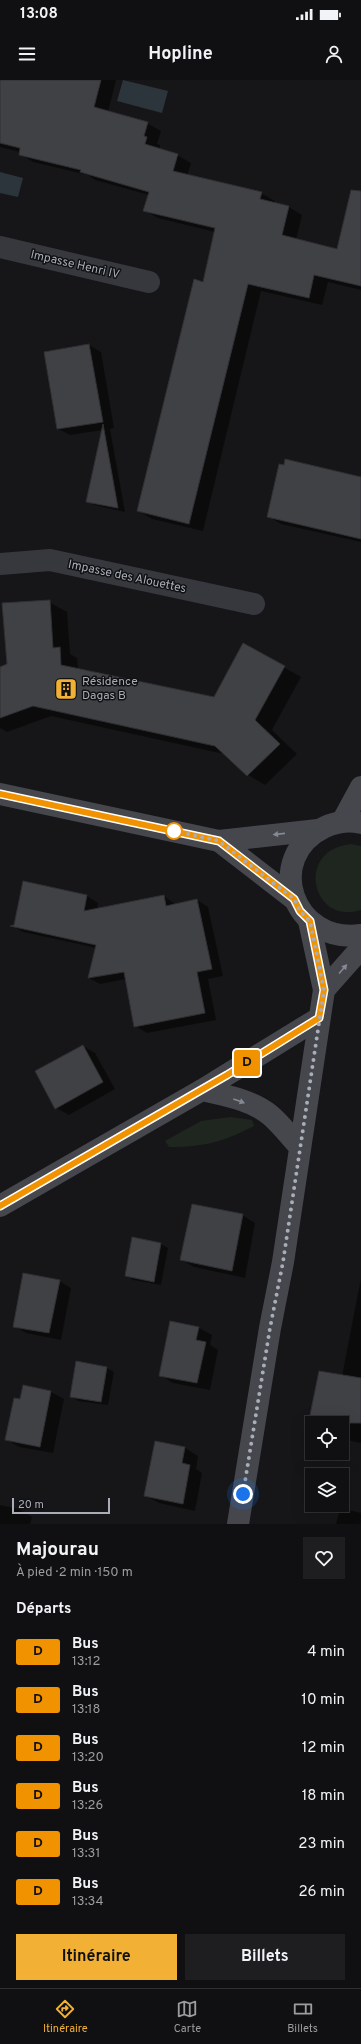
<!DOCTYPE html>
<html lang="fr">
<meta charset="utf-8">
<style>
:root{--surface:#101012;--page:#1e1e20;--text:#f1f3f6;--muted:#9c9d9f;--line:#303032;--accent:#f2b134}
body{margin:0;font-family:Overpass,sans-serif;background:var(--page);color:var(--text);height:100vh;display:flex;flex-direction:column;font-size:15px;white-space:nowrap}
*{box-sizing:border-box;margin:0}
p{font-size:13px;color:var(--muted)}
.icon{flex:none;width:22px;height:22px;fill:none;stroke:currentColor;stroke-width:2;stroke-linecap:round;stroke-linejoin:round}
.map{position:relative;height:1444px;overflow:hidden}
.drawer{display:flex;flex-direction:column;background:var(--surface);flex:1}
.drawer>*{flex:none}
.badge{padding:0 8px;border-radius:3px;font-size:14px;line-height:26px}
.fabs{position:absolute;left:305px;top:1336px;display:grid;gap:8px}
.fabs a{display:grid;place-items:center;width:44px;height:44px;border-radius:0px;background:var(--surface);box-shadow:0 4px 16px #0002,0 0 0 1px var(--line);font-size:20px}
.scale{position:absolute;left:12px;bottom:10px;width:98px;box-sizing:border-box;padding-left:4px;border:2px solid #a8adb8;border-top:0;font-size:11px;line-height:14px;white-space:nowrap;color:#a8adb8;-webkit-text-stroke:3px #111113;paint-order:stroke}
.you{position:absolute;width:20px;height:20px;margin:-10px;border:3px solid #fff;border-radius:50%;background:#1a73e8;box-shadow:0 0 0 6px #1a73e833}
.map>.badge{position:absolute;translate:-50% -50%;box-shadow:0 0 0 2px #fff}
h2{padding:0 16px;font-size:15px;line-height:36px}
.round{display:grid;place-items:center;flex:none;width:42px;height:42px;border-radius:0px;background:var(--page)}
.overview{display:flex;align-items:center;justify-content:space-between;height:68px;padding:0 16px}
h1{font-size:19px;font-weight:700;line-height:30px}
.action{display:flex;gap:8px;margin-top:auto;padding:8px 16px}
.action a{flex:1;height:46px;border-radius:0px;background:var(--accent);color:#111;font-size:16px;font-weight:700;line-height:46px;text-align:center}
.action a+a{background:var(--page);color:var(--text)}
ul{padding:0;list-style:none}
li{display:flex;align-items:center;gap:12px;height:48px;padding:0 16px}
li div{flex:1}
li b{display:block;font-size:15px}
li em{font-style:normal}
li .badge{min-width:44px;font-weight:700;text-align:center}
.status{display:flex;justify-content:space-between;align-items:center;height:28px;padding:0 20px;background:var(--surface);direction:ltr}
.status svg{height:11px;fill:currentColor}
header{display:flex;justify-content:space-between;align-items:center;height:52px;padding:0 16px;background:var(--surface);font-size:18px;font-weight:700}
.dock{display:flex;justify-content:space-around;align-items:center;height:56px;border-top:1px solid var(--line);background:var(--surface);font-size:11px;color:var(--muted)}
.dock a{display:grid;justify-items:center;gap:2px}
.dock .on{color:var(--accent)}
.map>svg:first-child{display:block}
</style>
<div class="status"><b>13:08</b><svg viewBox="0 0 49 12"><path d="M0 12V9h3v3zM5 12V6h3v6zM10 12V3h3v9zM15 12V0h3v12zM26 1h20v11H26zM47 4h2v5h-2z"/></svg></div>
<header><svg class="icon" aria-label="menu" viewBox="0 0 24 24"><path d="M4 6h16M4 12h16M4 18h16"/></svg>Hopline<svg class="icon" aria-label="person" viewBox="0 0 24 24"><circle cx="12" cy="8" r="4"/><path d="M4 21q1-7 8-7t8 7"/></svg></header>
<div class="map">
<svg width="361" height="1444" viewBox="0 0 361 1444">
<rect width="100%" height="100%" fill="#161618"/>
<!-- green -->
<g fill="#1e261f">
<path d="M 351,764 L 361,766 L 361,830 C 312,846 294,770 351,764 Z"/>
<path d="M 230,1037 L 252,1040 L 254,1046 C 223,1062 204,1067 169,1067 L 165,1061 L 201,1041 Z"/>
</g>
<!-- water -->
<g fill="#2c353c">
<polygon points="123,0 168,11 162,33 117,21"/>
<polygon points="0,92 23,98 18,117 0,113"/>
</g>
<!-- shadow -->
<g fill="#0007">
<polygon points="67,0 116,0 108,32 147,43 161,51 157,64 160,65 159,70 177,75 191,83 187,96 261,113 275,121 274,124 289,127 302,135 296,160 337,170 361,135 361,210 328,202 322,225 261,211 203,451 152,439 139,431 203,203 215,152 158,138 144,130 149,115 95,100 88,95 33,82 20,74 20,72 0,67 0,22"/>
<polygon points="89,265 101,272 114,348 110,349 125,432 94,425 87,421 103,350 70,355 58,349"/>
<polygon points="361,398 361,462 281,444 268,436"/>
<polygon points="49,522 67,532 70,574 77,578 78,590 214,618 243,564 301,597 272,650 297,674 265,705 248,695 224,674 51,636 7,652 0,648 0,588 8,585"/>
<polygon points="24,802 87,816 98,823 97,830 164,816 176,825 197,820 208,827 223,896 208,899 216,940 147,953 135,946 126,899 100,904 89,898 97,868 23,852 13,846 15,846"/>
<polygon points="83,966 95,973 115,1009 69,1035 56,1028"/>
<polygon points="242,1135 255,1143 245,1198 194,1187 181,1180"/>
<polygon points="133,1158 161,1164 168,1168 161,1205 133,1200 126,1195"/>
<polygon points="361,1198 361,1363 351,1361 342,1356 342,1343 323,1342 311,1335 342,1296"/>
<polygon points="59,1201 71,1208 61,1260 26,1253 14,1246"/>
<polygon points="199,1248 212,1255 210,1265 218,1270 210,1310 173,1303 160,1295"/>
<polygon points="77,1282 107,1288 114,1292 108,1325 78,1321 71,1316"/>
<polygon points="23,1306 51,1312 64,1319 53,1373 19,1367 6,1359 21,1320"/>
<polygon points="156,1363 185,1368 198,1376 196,1389 202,1393 195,1431 159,1423 146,1416"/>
<polygon points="0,1425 19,1429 32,1437 30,1444 0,1444"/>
<polygon points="340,1428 361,1433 361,1444 336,1444"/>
</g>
<!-- building -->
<g fill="#404145" stroke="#303034">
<polygon points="0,0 101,0 94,27 148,42 144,56 147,57 145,64 178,74 173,91 262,112 260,119 289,126 282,155 337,169 351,110 361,111 361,206 314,195 309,218 248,204 189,444 137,431 194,199 203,202 215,148 143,131 149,112 80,92 81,90 19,75 20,68 0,63"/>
<polygon points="89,264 103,342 57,349 44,272"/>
<polygon points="103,344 118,428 86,422"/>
<polygon points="285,379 361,397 361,459 267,437 279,384 284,385"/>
<polygon points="50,520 53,568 60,567 61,585 214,617 243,563 285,586 255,640 280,664 247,696 215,666 33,626 0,638 0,587 7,584 2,523"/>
<polygon points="23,801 87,815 84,831 164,815 166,826 197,819 212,889 197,892 205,933 134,947 124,892 88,898 96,865 10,846 14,845"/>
<polygon points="83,965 103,1002 55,1029 35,991"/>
<polygon points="192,1124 243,1134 232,1191 180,1180"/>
<polygon points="132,1157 161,1163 154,1202 125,1196"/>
<polygon points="23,1193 60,1200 49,1253 13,1247"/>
<polygon points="170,1241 199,1247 196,1260 206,1262 197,1303 159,1296"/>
<polygon points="76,1281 107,1287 101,1322 70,1317"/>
<polygon points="319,1291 361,1298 361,1343 341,1343 310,1335"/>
<polygon points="23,1305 51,1311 40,1367 5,1360 14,1318 20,1319"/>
<polygon points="155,1361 185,1367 182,1383 190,1385 183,1424 144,1416"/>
</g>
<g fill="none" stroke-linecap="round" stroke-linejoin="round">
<!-- street -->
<g stroke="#37383d" stroke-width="22">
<polyline points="0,167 149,202"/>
<polyline points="0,484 50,480 254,524"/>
</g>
<!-- secondary -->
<g stroke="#45474d" stroke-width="22">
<polyline points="0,714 219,761 318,750"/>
<polyline points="342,742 361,707"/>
<path d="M 361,743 C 350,740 336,742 325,747 C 262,777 293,865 361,855"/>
<polyline points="219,761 294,819"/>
<polyline points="324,910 361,868"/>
<path d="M 202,1010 C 224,1015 252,1020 270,1035 C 281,1044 290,1057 300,1067"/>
<polyline points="0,1126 202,1010 319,938"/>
<polyline points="238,1444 270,1248 283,1182 324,910 309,841"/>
</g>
</g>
<!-- one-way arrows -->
<defs><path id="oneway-solid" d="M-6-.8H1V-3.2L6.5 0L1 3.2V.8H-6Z"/></defs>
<g fill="#858993">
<use href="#oneway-solid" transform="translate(279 754) rotate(174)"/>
<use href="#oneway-solid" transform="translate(343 889) rotate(-49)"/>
<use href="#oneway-solid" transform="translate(239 1021) rotate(20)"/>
</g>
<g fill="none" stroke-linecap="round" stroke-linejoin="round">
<!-- line casing -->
<g stroke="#fff" stroke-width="9">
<polyline id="line" points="0,714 219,761 294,819 300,831 310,841 324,910 319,938 227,995 0,1126"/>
</g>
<!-- line -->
<use href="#line" stroke="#f19200" stroke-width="6"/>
<!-- walk -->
<polyline stroke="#a8adb8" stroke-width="4" stroke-dasharray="0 7.2" points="174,751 219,761 294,819 300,831 310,841 324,910 283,1182 270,1248 243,1414"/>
</g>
<!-- icons -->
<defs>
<g id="building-square" transform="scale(1.15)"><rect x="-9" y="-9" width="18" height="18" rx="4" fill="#f2b134" stroke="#111113"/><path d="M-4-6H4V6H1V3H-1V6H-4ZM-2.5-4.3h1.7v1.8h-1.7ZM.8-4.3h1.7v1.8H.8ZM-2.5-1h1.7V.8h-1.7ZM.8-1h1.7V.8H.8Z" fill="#111"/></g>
</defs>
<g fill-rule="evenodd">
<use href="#building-square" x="66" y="609"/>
</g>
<!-- markers -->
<circle fill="#fff" stroke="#f19200" stroke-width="2" cx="174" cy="751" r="8"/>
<g text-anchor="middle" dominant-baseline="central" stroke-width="3" stroke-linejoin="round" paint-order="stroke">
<!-- street labels -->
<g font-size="12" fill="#a8adb8" stroke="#111113">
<text transform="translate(75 185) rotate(13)">Impasse Henri IV</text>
<text transform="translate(127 497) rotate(12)">Impasse des Alouettes</text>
</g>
<!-- poi labels -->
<g font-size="12" fill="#a8adb8" stroke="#111113" text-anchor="start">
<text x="82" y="602">Résidence<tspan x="82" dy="14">Dagas B</tspan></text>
</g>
</g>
</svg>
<div class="fabs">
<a><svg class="icon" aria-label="locate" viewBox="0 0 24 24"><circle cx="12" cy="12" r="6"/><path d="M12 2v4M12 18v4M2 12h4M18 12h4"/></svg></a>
<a><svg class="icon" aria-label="layers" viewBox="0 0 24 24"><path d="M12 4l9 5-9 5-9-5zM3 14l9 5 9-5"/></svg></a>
</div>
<div class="scale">20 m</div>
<div class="you" style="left:243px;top:1414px"></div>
<b class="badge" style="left:247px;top:983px;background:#f19200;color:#111">D</b>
</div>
<section class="drawer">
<div class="overview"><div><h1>Majourau</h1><p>À pied · 2 min · 150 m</p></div><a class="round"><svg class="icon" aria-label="heart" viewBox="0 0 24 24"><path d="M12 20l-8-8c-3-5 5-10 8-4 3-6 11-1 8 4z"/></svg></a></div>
<h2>Départs</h2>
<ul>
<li><span class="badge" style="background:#f19200;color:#111">D</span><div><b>Bus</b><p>13:12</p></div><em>4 min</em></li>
<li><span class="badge" style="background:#f19200;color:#111">D</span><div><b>Bus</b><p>13:18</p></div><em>10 min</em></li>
<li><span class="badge" style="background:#f19200;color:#111">D</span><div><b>Bus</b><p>13:20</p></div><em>12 min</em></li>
<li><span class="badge" style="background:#f19200;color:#111">D</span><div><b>Bus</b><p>13:26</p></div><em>18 min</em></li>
<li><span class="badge" style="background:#f19200;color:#111">D</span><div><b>Bus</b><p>13:31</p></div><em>23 min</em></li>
<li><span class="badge" style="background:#f19200;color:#111">D</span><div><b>Bus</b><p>13:34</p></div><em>26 min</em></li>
</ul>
<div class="action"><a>Itinéraire</a><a>Billets</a></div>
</section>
<nav class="dock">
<a class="on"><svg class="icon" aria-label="directions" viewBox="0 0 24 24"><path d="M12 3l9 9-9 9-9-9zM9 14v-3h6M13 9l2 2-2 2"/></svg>Itinéraire</a>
<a><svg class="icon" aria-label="map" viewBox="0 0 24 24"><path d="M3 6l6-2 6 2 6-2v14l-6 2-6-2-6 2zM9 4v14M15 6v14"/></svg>Carte</a>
<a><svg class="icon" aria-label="tickets" viewBox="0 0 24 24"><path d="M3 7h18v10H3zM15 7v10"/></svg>Billets</a>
</nav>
